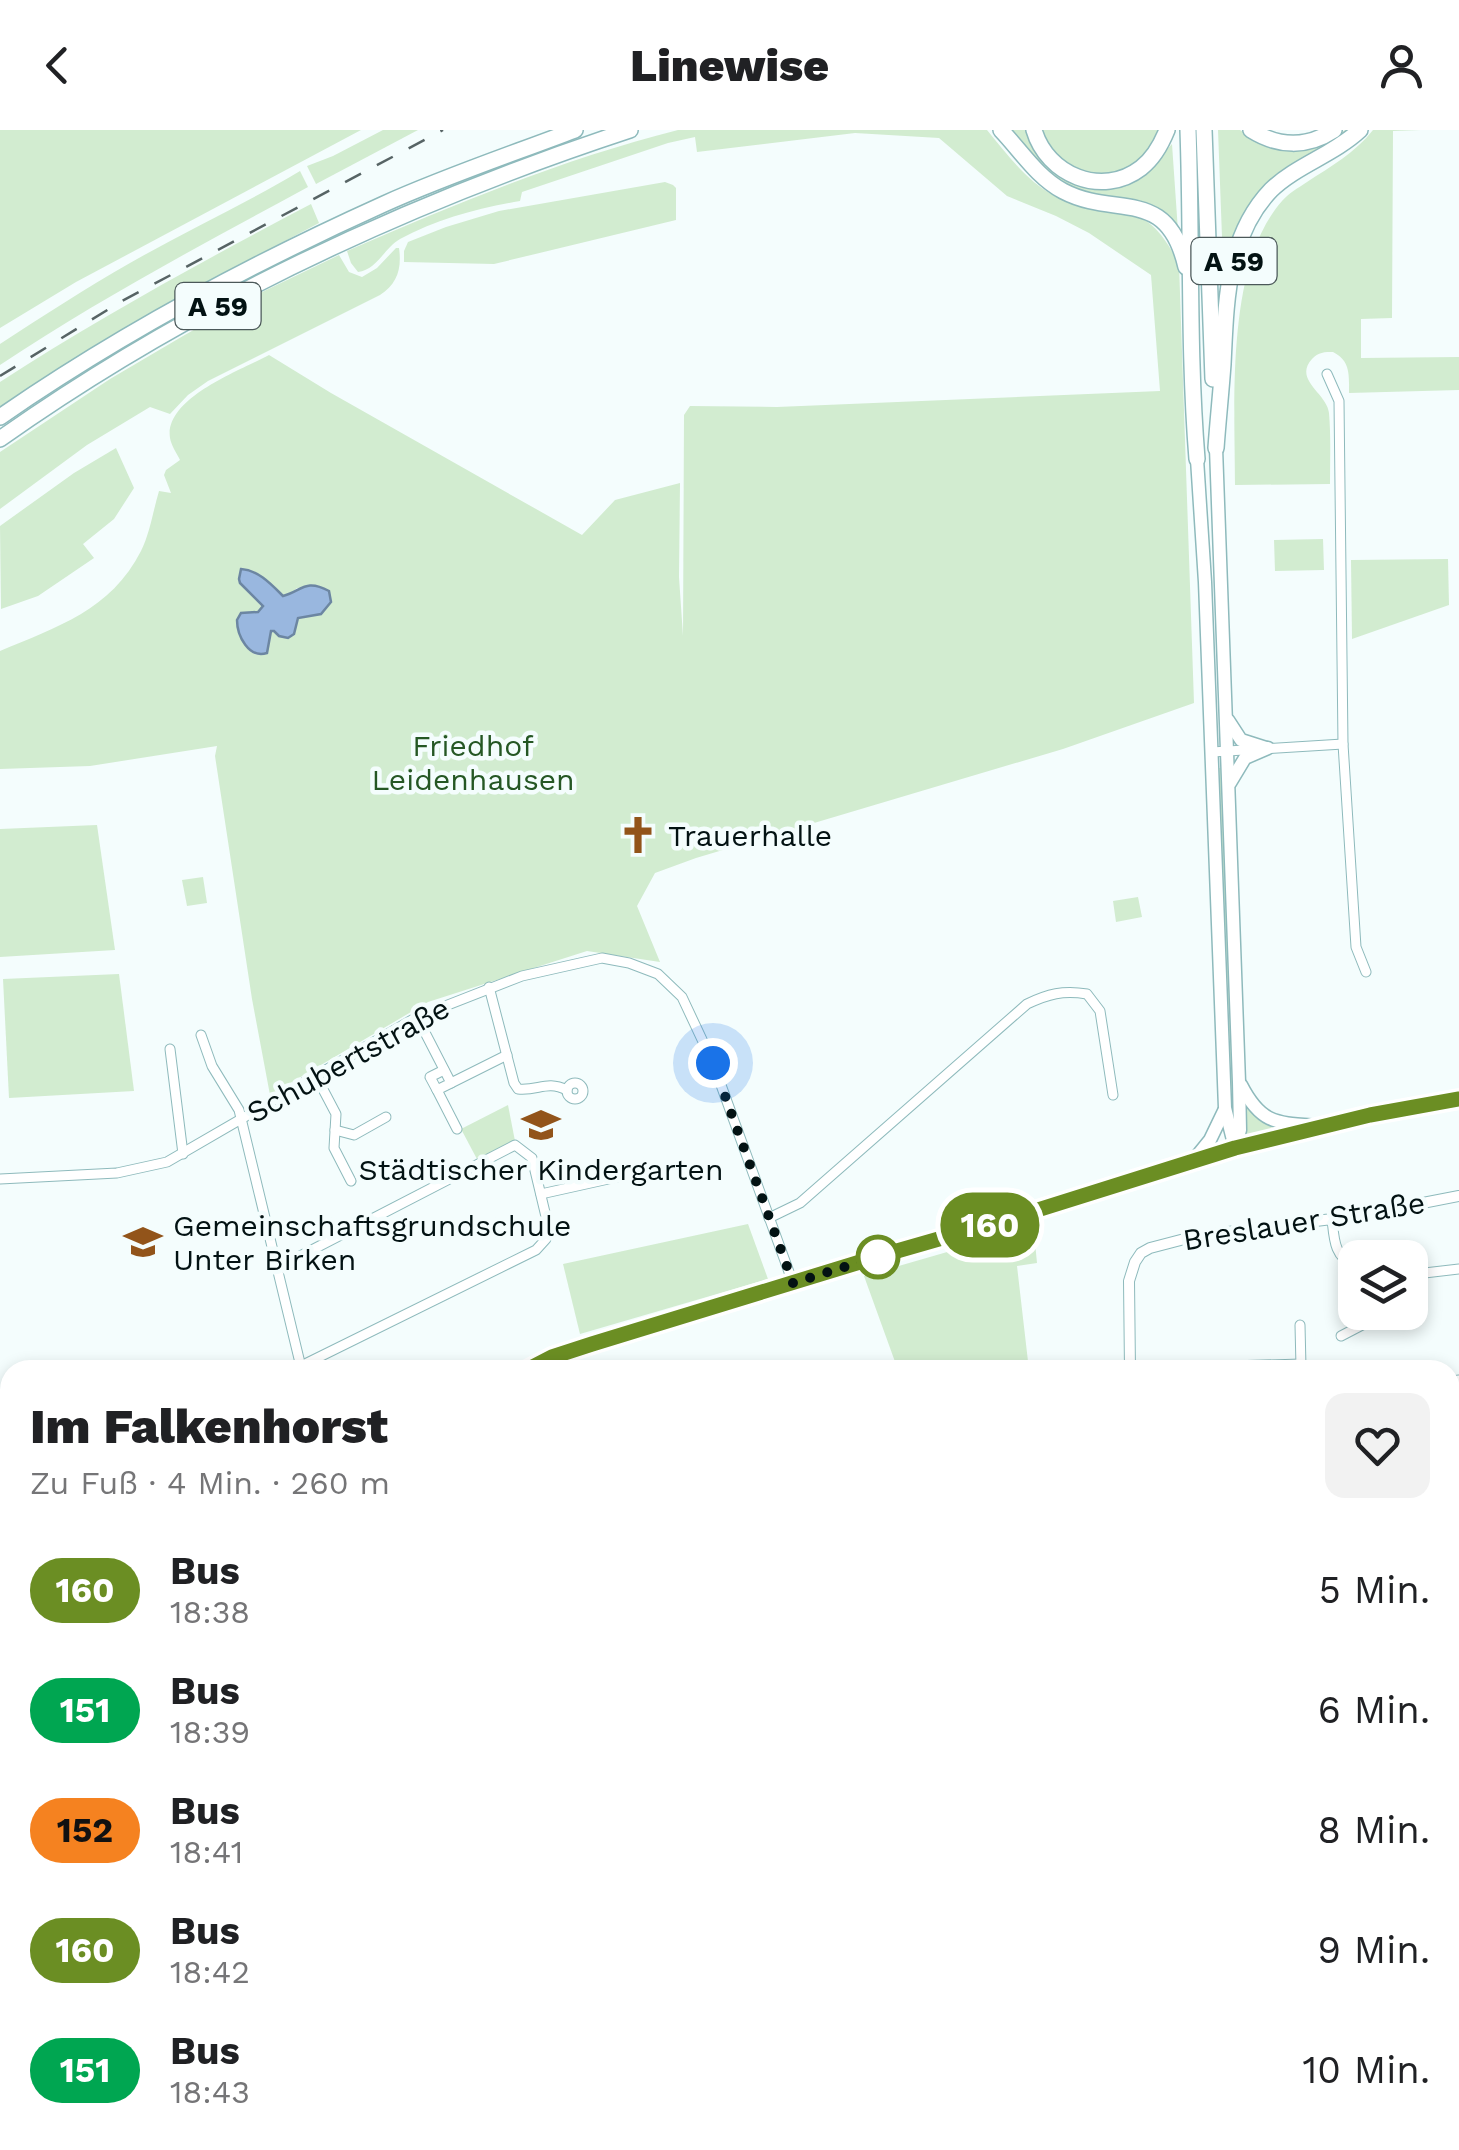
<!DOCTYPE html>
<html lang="de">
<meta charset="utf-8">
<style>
:root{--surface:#fff;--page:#f2f2f2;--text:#202124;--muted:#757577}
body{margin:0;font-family:"Work Sans",sans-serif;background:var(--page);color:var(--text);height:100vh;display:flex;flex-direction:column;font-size:38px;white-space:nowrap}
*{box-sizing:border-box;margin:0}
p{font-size:32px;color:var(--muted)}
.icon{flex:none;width:55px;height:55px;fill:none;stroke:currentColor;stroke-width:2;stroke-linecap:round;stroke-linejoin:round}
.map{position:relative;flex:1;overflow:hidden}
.details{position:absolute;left:0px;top:1230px;width:1460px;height:790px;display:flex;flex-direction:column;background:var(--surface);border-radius:30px 30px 0 0;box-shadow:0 5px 15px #0003}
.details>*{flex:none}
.badge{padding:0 20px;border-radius:32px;font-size:35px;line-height:65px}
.controls{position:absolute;left:1338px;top:1110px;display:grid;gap:20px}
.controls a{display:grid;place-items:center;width:90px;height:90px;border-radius:20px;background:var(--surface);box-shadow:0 5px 15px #0003;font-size:50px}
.you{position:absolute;width:50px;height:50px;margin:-25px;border:8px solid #fff;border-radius:50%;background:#1a73e8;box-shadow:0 0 0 15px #1a73e833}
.map>.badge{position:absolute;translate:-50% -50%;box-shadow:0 0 0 5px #fff}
.round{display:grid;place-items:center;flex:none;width:105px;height:105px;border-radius:20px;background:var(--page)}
.head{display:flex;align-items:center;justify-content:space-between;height:170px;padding:0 30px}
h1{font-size:48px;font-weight:800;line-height:75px}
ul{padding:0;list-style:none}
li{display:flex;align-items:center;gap:30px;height:120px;padding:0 30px}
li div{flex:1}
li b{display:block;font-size:38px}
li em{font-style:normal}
li .badge{min-width:110px;font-weight:700;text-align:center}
header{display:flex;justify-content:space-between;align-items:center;height:130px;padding:0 30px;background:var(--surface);font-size:45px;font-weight:800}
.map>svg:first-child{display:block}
</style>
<header><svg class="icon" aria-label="back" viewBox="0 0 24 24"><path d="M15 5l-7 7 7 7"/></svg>Linewise<svg class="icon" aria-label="person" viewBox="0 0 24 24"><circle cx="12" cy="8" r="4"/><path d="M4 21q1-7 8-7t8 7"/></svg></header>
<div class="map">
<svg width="1459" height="2020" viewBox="0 0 1459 2020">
<rect width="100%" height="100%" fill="#f4fdfd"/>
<!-- green -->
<g fill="#d2ecd0" fill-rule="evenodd">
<polygon points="0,0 361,0 76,152 0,198"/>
<polygon points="383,0 418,0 316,54 307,36 333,26"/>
<path d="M 678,0 L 987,0 C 1007,24 1027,52 1055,66 C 1112,96 1141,57 1179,134 L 1194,573 L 1063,619 L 696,728 L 655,743 L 637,776 L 660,832 L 587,821 L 428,872 L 270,965 L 252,869 L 215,626 L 217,616 L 90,636 L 0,639 L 0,521 C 57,497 111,480 141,421 C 150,403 153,381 159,361 L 171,363 L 164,345 L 166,340 L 180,330 C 177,324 171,315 170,308 C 164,268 241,240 269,225 L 331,263 L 582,405 L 615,370 L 680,353 L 679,447 L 683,506 L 684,285 L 690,276 L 777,277 L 1160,261 L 1151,145 L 1089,103 L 1056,86 L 1007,66 L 939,8 L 855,3 L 697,22 L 695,7 L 668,13 L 522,62 L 520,71 C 479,78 437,89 400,109 C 384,118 377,140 358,142 L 351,133 L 347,121 C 455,74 563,29 678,0 ZM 247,439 L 273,456 L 283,466 L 290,464 L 297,458 L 329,464 L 331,468 L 316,485 L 303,485 L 298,488 L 294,505 L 289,508 L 274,500 L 271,501 L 267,522 L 261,525 L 254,524 L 237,499 L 250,481 L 258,482 L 263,478 L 243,456 Z"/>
<path d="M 1006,0 L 1027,0 C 1041,51 1101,78 1146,44 C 1157,36 1163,23 1172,14 L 1178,101 L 1057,54 Z"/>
<polygon points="1038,0 1163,0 1144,31 1110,48 1063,36"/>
<polygon points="1218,0 1240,0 1264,16 1294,21 1318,17 1345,0 1355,0 1289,41 1226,138 1222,107"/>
<path d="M 1373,0 L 1421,0 L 1393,1 L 1392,188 L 1361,189 L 1361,228 L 1459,227 L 1459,260 L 1349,263 C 1349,246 1351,231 1333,222 C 1325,222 1318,222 1312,229 C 1293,250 1327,263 1329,283 C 1331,306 1330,331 1330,354 L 1235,355 C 1235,273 1225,136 1282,71 C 1289,63 1298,58 1307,52 C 1330,37 1356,22 1373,0 Z"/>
<path d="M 300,41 L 308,57 C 203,114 99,169 0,235 L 0,214 C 43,186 86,158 130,133 C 186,101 245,74 300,41 Z"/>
<polygon points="665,52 673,55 676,58 676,90 494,134 404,132 404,121 408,112 446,97 499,81"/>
<path d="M 311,74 L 319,93 L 183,165 L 94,217 L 0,278 L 0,252 C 100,187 205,130 311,74 Z"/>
<path d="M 396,118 L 399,118 C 402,139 397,154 380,165 L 208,251 L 188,265 L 170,284 L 150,277 L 87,315 L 0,379 L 0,322 L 110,249 L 183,206 L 258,164 L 339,125 L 349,142 L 362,147 L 377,138 Z"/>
<polygon points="116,318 134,358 114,389 83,414 94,428 38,466 1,479 0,396 74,343"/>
<polygon points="1323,409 1324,440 1275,441 1274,410"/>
<polygon points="1448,429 1449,475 1352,509 1351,430"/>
<polygon points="1219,638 1222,638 1236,1001 1233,1001"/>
<polygon points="97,695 115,820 0,827 0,699"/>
<polygon points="203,747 207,773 187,776 182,750"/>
<polygon points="1138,767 1142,787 1116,792 1113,771"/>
<polygon points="119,844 134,961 9,968 3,849"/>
<polygon points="1244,973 1282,997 1243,1008"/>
<polygon points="508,975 515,1011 478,1031 461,999"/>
<polygon points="748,1094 768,1149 580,1204 563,1134"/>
<polygon points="1034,1102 1037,1133 1017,1136 1029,1240 898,1240 864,1146 1013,1103 1014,1104"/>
</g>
<!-- water -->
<path fill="#99b7df" stroke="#6c86a2" stroke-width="2.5" d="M 241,439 C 258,440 271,454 283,466 C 302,461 305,448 329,461 L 331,472 L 321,484 L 298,488 L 294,504 L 288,508 L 279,506 L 274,501 L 271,501 L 267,523 C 249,529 237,506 237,490 L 241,483 L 258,482 L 263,476 L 240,453 L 239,449 Z"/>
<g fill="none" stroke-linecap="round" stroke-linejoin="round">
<!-- minor casing -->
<g stroke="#8ebabc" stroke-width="11">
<g id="minor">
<polyline points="1327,244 1339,271 1343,614 1356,817 1366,842"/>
<polyline points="1212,622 1343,614"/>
<path d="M 489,857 L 514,953 L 518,959 C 539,961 546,950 567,960"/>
<polyline points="417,887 451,953 437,960 457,999"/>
<polyline points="201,905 212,936 239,980 301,1237"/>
<polyline points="170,919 183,1024"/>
<polyline points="316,946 336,984 334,1018 351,1051"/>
<circle cx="575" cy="961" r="8"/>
<polyline points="451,953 507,925"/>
<polyline points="437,960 430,947 444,940"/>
<polyline points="335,1000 354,1005 386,987"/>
<polyline points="0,1049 117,1043 167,1032 417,887 522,846 602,828 629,833 658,844 682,867 713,933 793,1153"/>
<polyline points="541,1064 622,1046"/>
<path d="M 769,1088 L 800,1073 L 1027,874 C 1048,864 1063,860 1087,864 L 1100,881 L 1113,965"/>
<path d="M 1332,1089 C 1334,1108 1334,1128 1355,1135"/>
<polyline points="277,1138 515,1015 532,1028 548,1095 546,1109 536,1120 301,1236"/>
<polyline points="1416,1144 1459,1139"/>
<polyline points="1300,1195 1301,1237"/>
<polyline points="1341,1206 1387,1182"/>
<polyline points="1130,1239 1301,1234"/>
<polyline points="1459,1250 1452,1251 1454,1273 1459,1272"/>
<polyline points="0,1284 10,1284"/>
<polyline points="1450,1394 1459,1394"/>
<polyline points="1450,1413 1459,1412"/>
<polyline points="0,1443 10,1443"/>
<polyline points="1450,1531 1459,1531"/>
<polyline points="0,1586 10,1583"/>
<polyline points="0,1618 1,1622"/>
<polyline points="1450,1670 1459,1670"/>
<polyline points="0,1682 10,1678"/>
<polyline points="0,1860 10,1885"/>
<polyline points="0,1949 10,1945"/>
<polyline points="1450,1965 1459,1964"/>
<polyline points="0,1972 10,1998"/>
<polyline points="15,2010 18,2020"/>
<polyline points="116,2010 121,2020"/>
<polyline points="228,2010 232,2020"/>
<polyline points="538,2010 543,2020"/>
<polyline points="896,2010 899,2020"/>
<polyline points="1206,2020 1239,2010"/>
</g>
</g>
<!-- tertiary casing -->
<g stroke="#8ebabc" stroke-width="12">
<g id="tertiary">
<polyline points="1130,1240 1129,1151 1135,1132 1141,1123 1150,1118 1196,1106 1356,1086 1459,1066"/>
<polyline points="1450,1916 1459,1915"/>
<polyline points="389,2010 394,2020"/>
<polyline points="783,2020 826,2010"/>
</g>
</g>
<!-- secondary casing -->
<g stroke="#8ebabc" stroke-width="15">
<g id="secondary">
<polyline points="1216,318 1239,952 1240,1000 1235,1018"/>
<polyline points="1197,329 1205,452 1225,978 1235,1018"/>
<polyline points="1228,590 1241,610 1266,618"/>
<polyline points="1230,653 1245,628 1268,618"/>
<path d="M 1241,955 C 1261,994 1276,993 1318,996"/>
<polyline points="1193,1031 1210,1010 1224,981"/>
</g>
</g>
<!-- primary casing -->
<g stroke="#8ebabc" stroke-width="16">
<g id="primary">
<polyline points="527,1240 553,1227 592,1214 883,1125 1012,1089 1235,1018 1370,985 1459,969"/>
<polyline points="0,1336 10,1340"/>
</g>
</g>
<!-- motorway casing -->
<g stroke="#8ebabc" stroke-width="18">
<g id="motorway">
<path d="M 1001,0 C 1021,21 1037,47 1063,61 C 1116,89 1167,55 1186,137"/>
<path d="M 1034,0 C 1047,45 1102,68 1141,38 C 1154,28 1161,15 1167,0"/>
<path d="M 1188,0 C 1192,110 1188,220 1197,329"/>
<polyline points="1204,0 1213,249"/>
<path d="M 1251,0 C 1278,17 1307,18 1334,0"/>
<path d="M 0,287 C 120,204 251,134 384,74 C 446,46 512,24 575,0"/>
<path d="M 0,309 C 191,174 408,73 630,0"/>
<path d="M 1216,318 C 1218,290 1221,262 1223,234 C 1226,174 1226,107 1271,60 C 1297,35 1333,25 1360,0"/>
</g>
</g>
<!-- minor -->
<use href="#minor" stroke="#fff" stroke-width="9"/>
<!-- tertiary -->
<use href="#tertiary" stroke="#fff" stroke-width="10"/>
<!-- secondary -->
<use href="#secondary" stroke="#fff" stroke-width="12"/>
<!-- primary -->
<use href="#primary" stroke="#fff" stroke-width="14"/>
<!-- motorway -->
<use href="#motorway" stroke="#fff" stroke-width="15"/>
<!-- rail -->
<polyline stroke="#576465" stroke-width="2.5" stroke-dasharray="18 18" stroke-linecap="butt" points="0,246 122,171 443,0"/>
</g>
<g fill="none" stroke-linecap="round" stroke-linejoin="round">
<!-- line casing -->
<g stroke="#fff" stroke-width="22">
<polyline id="line" points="527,1240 552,1227 592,1214 883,1125 1012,1088 1235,1018 1370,985 1459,969"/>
</g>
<!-- line -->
<use href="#line" stroke="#6b8e23" stroke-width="15"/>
<!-- walk -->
<polyline stroke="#031213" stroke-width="10" stroke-dasharray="0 18" points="713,933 793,1153 883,1125 878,1127"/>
</g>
<!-- icons -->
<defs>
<g id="church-bare" transform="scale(3)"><path d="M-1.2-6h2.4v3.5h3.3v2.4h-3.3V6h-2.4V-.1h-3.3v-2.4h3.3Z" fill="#92541a" stroke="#f4fdfd" stroke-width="2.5" paint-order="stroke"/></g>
<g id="school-bare" transform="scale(3)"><path d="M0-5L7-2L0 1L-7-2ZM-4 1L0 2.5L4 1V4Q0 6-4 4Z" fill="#92541a" stroke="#f4fdfd" stroke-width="2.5" paint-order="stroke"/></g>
</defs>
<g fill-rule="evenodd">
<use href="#church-bare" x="638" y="705"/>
<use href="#school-bare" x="541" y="995"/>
<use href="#school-bare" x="143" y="1112"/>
</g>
<!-- markers -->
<circle fill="#fff" stroke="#6b8e23" stroke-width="5" cx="878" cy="1127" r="20"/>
<g text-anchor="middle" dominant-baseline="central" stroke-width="9" stroke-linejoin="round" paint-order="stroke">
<!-- shield labels -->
<g fill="#f4fdfd" stroke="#4b5859" stroke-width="2.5">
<rect x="1191.5" y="108" width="85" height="46" rx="8"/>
<rect x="175.5" y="153" width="85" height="46" rx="8"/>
</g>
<g font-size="28" font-weight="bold" fill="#031213">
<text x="1234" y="131">A 59</text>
<text x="218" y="176">A 59</text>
</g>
<!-- park labels -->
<g font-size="30" fill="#255724" stroke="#f4fdfd">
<text x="473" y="615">Friedhof<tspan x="473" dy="34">Leidenhausen</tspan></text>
</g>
<!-- poi labels -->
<g font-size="30" fill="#031213" stroke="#f4fdfd" text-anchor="start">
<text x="668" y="705">Trauerhalle</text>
<text x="541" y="1039" text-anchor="middle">Städtischer Kindergarten</text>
<text x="173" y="1095">Gemeinschaftsgrundschule<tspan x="173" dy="34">Unter Birken</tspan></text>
</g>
<!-- street labels -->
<g font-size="30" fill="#031213" stroke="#f4fdfd">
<text transform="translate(348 930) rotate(-29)">Schubertstraße</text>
<text transform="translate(1304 1091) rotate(-9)">Breslauer Straße</text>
</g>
</g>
</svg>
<div class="controls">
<a><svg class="icon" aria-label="layers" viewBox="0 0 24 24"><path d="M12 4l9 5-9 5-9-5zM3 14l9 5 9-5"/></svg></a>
</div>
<div class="you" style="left:713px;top:933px"></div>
<b class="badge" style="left:990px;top:1095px;background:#6b8e23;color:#fff">160</b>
<section class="details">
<div class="head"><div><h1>Im Falkenhorst</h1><p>Zu Fuß · 4 Min. · 260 m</p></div><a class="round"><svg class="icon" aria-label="heart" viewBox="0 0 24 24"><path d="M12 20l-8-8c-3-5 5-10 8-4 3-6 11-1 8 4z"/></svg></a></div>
<ul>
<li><span class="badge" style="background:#6b8e23;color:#fff">160</span><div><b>Bus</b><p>18:38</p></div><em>5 Min.</em></li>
<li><span class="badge" style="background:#00a651;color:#fff">151</span><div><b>Bus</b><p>18:39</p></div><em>6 Min.</em></li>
<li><span class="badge" style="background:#f58220;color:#111">152</span><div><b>Bus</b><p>18:41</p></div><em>8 Min.</em></li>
<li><span class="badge" style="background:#6b8e23;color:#fff">160</span><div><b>Bus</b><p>18:42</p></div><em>9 Min.</em></li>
<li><span class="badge" style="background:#00a651;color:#fff">151</span><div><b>Bus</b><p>18:43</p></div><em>10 Min.</em></li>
</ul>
</section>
</div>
